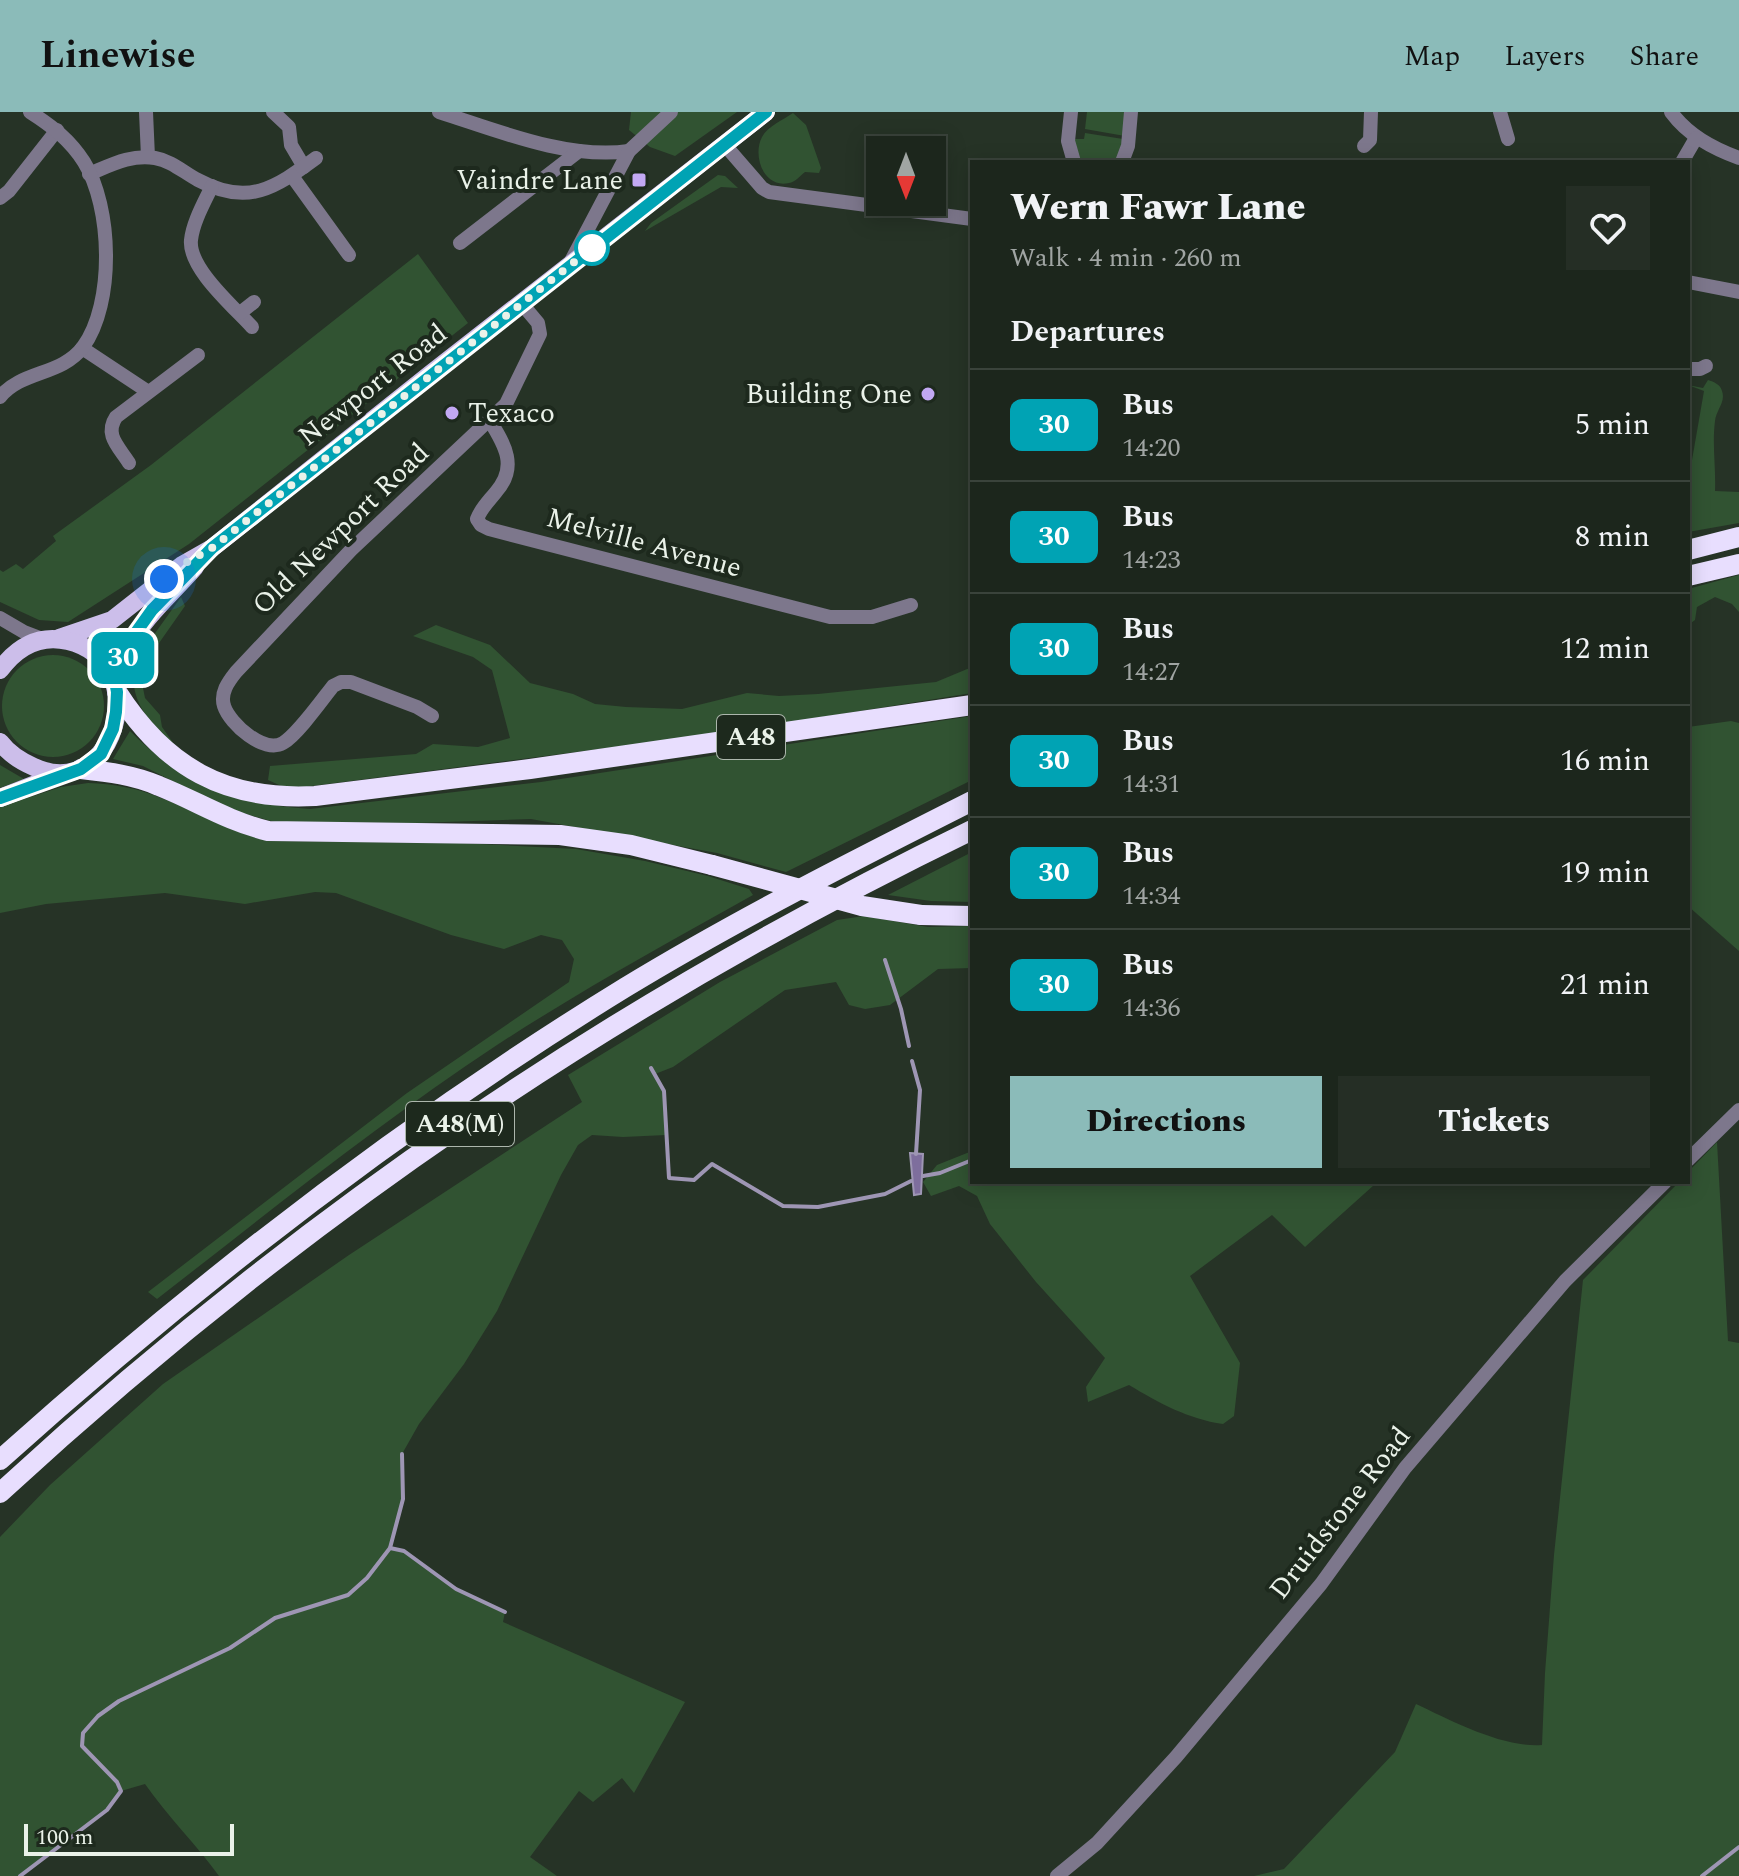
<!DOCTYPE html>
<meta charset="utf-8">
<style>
:root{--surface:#1c261c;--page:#252e25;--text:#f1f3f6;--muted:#a0a5a3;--line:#3a433b;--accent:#8bbbb9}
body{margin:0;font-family:Spectral,serif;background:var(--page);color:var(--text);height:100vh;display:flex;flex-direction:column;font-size:30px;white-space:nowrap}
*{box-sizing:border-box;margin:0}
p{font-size:26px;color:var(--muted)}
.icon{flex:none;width:44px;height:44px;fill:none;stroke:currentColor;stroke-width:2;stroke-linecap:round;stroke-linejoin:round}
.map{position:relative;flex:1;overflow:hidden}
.sheet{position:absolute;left:970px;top:48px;width:720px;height:1024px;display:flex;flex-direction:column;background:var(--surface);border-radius:0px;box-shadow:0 4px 20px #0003,0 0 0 2px var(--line)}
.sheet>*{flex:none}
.badge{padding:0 16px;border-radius:12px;font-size:28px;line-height:52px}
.needle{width:52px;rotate:180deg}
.buttons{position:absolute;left:866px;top:24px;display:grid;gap:16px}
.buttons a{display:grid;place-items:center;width:80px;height:80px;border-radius:0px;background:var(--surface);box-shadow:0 4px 20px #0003,0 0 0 2px var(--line);font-size:40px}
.scale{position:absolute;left:24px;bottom:20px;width:210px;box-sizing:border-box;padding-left:8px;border:4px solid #eaf2e9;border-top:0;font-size:22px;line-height:28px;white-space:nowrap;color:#eaf2e9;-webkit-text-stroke:6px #1d291d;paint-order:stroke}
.you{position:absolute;width:40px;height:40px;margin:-20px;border:6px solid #fff;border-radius:50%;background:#1a73e8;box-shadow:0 0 0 12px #1a73e833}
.map>.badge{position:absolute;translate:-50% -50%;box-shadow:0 0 0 4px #fff}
h2{padding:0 40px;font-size:30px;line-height:72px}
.round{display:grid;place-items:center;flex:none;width:84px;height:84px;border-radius:0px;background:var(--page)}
.head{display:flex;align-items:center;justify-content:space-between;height:136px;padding:0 40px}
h1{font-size:38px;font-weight:800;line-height:60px}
.cta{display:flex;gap:16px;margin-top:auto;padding:16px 40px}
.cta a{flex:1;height:92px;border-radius:0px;background:var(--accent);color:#111;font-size:32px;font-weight:800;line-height:92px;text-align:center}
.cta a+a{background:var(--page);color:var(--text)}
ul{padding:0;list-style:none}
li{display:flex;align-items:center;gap:24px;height:112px;padding:0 40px;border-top:2px solid var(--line)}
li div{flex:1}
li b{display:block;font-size:30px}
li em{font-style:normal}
li .badge{min-width:88px;font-weight:700;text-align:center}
header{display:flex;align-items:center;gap:48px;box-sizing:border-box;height:112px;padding:0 40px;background:var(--accent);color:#111}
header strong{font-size:38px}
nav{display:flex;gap:44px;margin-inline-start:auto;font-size:28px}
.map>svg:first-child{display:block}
</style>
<header>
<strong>Linewise</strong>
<nav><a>Map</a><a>Layers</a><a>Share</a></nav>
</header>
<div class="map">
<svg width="1739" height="1764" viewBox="0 0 1739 1764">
<rect width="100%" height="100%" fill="#263326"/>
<!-- green -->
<g fill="#315332">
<polygon points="631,0 737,0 675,44 650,35 629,18"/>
<polygon points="1087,0 1127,0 1125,24 1085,17"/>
<path d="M 793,1 L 806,13 L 821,56 L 819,61 L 805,60 C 800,64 795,70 789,71 C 764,77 752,44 762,25 C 768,14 783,8 793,1 Z"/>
<polygon points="1085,21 1123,27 1119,50 1077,50 1074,27 1084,27"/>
<polygon points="718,63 725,64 738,76 721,75 645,119 651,111"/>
<polygon points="418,142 468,211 189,432 68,510 39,508 0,490 0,458 3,460 16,452 23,457 56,429 53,424 151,353"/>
<path d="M 1708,268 C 1714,270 1720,272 1722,279 C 1726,290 1716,298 1715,309 C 1712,333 1716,355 1715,379 L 1739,380 L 1739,411 L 1688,420 L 1688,371 L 1704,279 L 1688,273 L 1703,276 Z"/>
<polygon points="1739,463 1739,500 1732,492 1715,485 1697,495 1695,508 1688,513 1688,477"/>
<path d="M 181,485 L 185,494 L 145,551 L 141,566 L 145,586 L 160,603 L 162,615 L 176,635 C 143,605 124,583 138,537 L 143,538 Z"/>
<polygon points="436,513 490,533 530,571 573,582 595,592 626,595 682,597 747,581 779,584 818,582 936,570 972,555 972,581 724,621 288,677 268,668 270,654 416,642 433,632 478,635 510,626 492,558 473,545 413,524"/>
<polygon points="115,514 115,523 122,526 114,543 92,525"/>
<circle cx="53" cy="594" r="51"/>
<path d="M 972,604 L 972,668 L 786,760 L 717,741 L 531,707 L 416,711 L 275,710 L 228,697 L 143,654 L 113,647 L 130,619 C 182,671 238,693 310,697 L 541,670 Z"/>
<polygon points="1731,609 1739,611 1739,839 1688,794 1688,615"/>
<polygon points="0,653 24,667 0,676"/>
<path d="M 88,671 C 114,672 137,676 161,686 C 198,700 230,721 270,729 L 460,731 L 576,737 L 645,749 L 708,764 L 749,777 L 753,783 C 667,831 580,879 497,933 C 379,1011 269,1100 157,1187 L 148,1180 L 407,981 L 569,870 L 574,847 L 562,828 L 541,823 L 504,837 L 451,823 L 336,781 L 315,780 L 245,792 L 165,781 L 46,792 L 0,801 L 0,695 L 61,675 Z"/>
<polygon points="972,740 972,790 931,789 888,783"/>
<path d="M 864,804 L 928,815 L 972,814 L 972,856 L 938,857 L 890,893 L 865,897 L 849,893 L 836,870 L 785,878 L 673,955 L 655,962 L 664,979 L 666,1023 L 623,1025 L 592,1023 L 578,1033 L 561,1063 L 497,1199 L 464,1252 L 419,1312 L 402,1342 L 403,1387 L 390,1436 L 404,1439 L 456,1477 L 505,1500 L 503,1510 L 685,1590 L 634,1681 L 622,1666 L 593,1690 L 579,1679 L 530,1745 L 557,1764 L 219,1764 C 196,1732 168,1705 145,1672 L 121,1679 L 107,1698 L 20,1764 L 0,1764 L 0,1425 L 50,1373 L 163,1272 L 349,1143 L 582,990 L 568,963 L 720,870 L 837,808 Z"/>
<path d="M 1717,1030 L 1728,1229 L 1739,1231 L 1739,1764 L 1254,1764 L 1284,1757 L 1395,1640 L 1416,1592 C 1452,1609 1503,1636 1542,1633 L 1545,1561 L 1554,1443 L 1583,1168 L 1679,1070 L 1688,1070 L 1688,1060 Z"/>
<path d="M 972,1039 L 972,1070 L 1371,1070 L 1374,1073 L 1305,1135 L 1272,1103 L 1190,1164 L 1240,1251 L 1234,1304 L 1223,1312 C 1188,1307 1159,1291 1129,1273 L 1088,1290 L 1086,1275 L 1105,1246 L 1036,1170 L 990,1112 L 977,1084 L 959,1074 L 931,1084 L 923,1070 L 937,1053 Z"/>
</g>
<!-- water -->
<polygon fill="#7e6e9d" stroke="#9e96b4" stroke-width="2" points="910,1041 923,1042 921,1082 914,1083"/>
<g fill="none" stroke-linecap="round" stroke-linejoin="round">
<!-- stream -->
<g stroke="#9e96b4" stroke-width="4">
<polyline points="885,848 901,897 909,934"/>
<polyline points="912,949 920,978 916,1042"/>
<polyline points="651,956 664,979 669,1066 694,1068 712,1052 783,1094 818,1095 885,1082 911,1069"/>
<polyline points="923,1064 940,1061 972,1048"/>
<polyline points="390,1436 404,1439 456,1477 505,1500"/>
<polyline points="20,1764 107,1698 121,1679 117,1670 82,1634 83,1621 98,1604 119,1589 230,1536 275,1506 348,1483 367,1466 390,1436 403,1387 402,1342"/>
<polyline points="1702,1764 1739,1735"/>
</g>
<!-- minor -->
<g stroke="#7d778c" stroke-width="14">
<polyline points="146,0 148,45"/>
<polyline points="273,0 289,15 291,33 304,55"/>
<path d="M 439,0 C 496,18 568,48 629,39"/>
<polyline points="1071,0 1068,29 1074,50"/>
<polyline points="1500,0 1508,27"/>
<path d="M 1671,0 C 1688,23 1712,36 1739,46"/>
<polyline points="724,32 762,76 769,80 972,107"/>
<polyline points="1364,34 1370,28 1371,0"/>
<polyline points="1122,50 1128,34 1131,0"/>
<polyline points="1682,50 1696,26"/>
<path d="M 89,62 C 111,53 131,42 155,46 C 172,49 183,60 198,68 C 248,95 275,76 316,46"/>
<polyline points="292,64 349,143"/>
<path d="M 212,74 C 204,91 193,110 191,128 C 188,156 234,195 252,215"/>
<polyline points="0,86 9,79 57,18"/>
<polyline points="460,131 579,39"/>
<polyline points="570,151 629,39 671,0"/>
<polyline points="1688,170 1739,180"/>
<polyline points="240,201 254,190"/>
<polyline points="82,236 147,279"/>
<polyline points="1688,257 1700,257 1706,254"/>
<path d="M 0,285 C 22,258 61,264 83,235 C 115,191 112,95 84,50 C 70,28 52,14 30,0"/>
<path d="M 490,309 C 505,333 518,355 496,380 C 489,389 481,396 477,407 L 481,413 L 489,417 L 830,505 L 872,505 L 911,493"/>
<path d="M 129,351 C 119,335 104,323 116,305 L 198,243"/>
<polyline points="0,506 24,520 45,528"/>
<path d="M 432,604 L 417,595 L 351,570 L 341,570 L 333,574 C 322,588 297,623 283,631 C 264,642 230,612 224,594 C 220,581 228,570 236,560 L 351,438 L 506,292 L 540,222 L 538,211 L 522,192"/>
<polyline points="1688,1048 1739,998"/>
<polyline points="1057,1764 1097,1731 1176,1645 1321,1472 1405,1356 1565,1169 1665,1070"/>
</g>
<!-- major -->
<g stroke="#ccbeea" stroke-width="18">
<polyline points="59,526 112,508 182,453 212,436 429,263 766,0"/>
<path d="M 0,558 C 17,535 39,522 68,529 C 155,550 115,692 34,655 C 20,649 9,642 0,630"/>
<path d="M 115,569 C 134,510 157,498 195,455"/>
<polyline points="0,686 59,663"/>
</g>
<!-- highway -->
<g stroke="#e8defe" stroke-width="20">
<polyline points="1688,438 1739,425"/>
<polyline points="1688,464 1739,452"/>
<path d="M 117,580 C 165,655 225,689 315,684 L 530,657 L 972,593"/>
<path d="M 81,657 C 108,660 134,663 159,674 C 199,690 225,708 268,719 L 560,723 L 631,733 L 712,753"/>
<polyline points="921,803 972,804"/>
<path d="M 0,1348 C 196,1172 401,1013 626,875 C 738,807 855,748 972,689"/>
<path d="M 0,1381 C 296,1108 609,894 972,718"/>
</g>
<!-- highway-bridge -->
<polyline stroke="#e8defe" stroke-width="20" points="712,753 862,794 921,803"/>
</g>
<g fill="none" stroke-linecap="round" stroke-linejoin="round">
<!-- line casing -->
<g stroke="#fff" stroke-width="18">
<polyline id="line" points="0,686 81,657 101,642 113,617 116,600 117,580 115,569 132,526 152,498 212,436 766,0"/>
</g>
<!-- line -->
<use href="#line" stroke="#00a3b4" stroke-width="12"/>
<!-- walk -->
<polyline stroke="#eaf2e9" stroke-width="8" stroke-dasharray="0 14.4" points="164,467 182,453 212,436 592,136"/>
</g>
<!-- markers -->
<g fill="#c2a8f3" stroke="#1d291d" stroke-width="3">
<rect x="631" y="60" width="16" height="16" rx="4"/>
<circle cx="928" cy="282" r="8"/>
<circle cx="452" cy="301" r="8"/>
</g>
<circle fill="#fff" stroke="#00a3b4" stroke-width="4" cx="592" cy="136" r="16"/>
<g text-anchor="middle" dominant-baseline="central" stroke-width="8" stroke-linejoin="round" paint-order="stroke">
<!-- shield labels -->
<g fill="#1d291d" stroke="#acb6ac" stroke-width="2">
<rect x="717" y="603" width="68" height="44" rx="6"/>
<rect x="406" y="990" width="108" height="44" rx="6"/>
</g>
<g font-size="26" font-weight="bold" fill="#eaf2e9">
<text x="751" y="625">A48</text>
<text x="460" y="1012">A48(M)</text>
</g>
<!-- poi labels -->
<g font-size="28" fill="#eaf2e9" stroke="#1d291d" text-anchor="end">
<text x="623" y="68">Vaindre Lane</text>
<text x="912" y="282">Building One</text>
<text x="468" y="301" text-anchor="start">Texaco</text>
</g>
<!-- street labels -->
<g font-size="28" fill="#eaf2e9" stroke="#1d291d">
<text transform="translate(373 273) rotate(-38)">Newport Road</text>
<text transform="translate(341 417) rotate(-44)">Old Newport Road</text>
<text transform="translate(644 431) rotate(15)">Melville Avenue</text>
<text transform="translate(1340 1401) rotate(-52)">Druidstone Road</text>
</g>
</g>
</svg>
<div class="buttons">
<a><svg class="needle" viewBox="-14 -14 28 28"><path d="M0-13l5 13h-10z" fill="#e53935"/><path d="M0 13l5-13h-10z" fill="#a0a5a3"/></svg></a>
</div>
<div class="scale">100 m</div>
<div class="you" style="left:164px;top:467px"></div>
<b class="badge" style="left:123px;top:546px;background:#00a3b4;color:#fff">30</b>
<section class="sheet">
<div class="head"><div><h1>Wern Fawr Lane</h1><p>Walk · 4 min · 260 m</p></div><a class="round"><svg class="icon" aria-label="heart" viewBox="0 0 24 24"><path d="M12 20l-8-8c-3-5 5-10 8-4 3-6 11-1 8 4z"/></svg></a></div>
<h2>Departures</h2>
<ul>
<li><span class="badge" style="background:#00a3b4;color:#fff">30</span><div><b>Bus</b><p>14:20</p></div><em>5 min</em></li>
<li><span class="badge" style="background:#00a3b4;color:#fff">30</span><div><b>Bus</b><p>14:23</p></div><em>8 min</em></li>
<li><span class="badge" style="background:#00a3b4;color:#fff">30</span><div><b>Bus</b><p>14:27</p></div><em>12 min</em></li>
<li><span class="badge" style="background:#00a3b4;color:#fff">30</span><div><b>Bus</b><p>14:31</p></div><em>16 min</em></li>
<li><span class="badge" style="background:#00a3b4;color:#fff">30</span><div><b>Bus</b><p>14:34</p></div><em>19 min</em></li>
<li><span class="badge" style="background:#00a3b4;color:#fff">30</span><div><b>Bus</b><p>14:36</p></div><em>21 min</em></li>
</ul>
<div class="cta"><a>Directions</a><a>Tickets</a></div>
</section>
</div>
